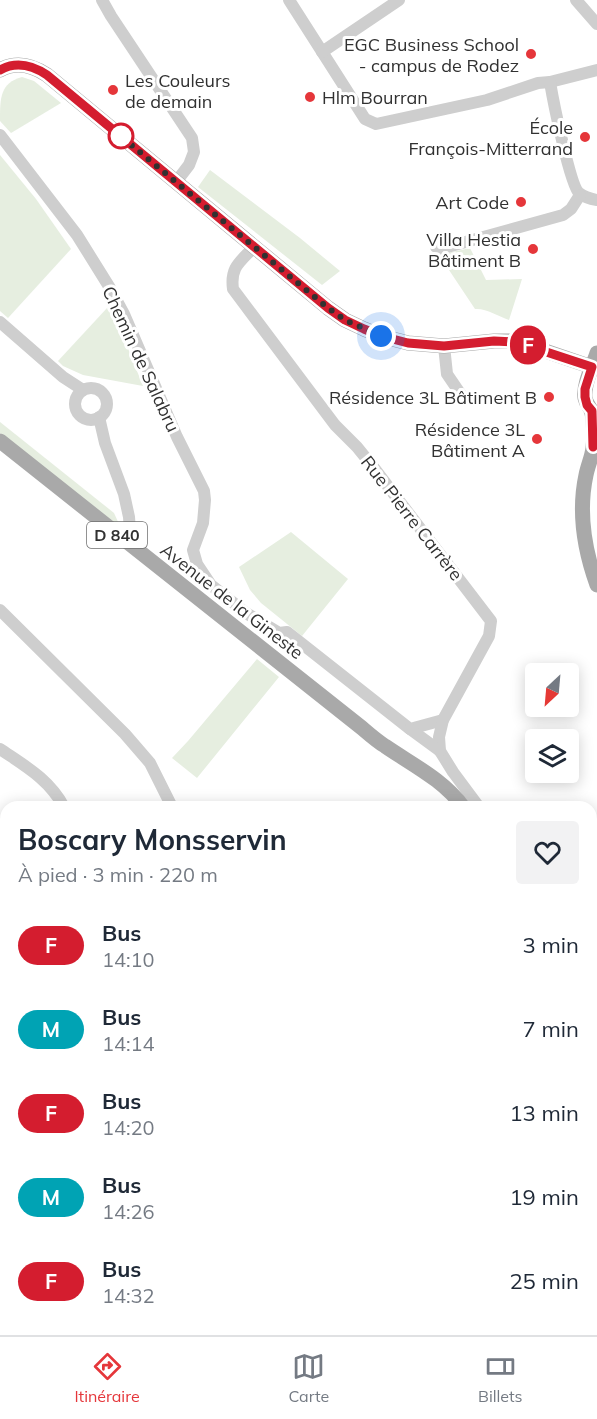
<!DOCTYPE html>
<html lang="fr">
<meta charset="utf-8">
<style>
:root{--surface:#fff;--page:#f2f2f3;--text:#1f2937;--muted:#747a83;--line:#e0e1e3;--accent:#e5363a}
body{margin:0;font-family:Mulish,sans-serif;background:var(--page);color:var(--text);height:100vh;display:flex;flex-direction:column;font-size:22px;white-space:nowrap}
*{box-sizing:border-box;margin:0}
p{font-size:20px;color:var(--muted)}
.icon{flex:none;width:33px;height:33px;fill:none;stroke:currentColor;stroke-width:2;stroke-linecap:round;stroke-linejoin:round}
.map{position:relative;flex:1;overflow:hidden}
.side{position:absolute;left:0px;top:801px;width:597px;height:534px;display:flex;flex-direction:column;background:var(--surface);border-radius:18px 18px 0 0;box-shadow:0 3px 15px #0003}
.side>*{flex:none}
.badge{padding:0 12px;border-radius:20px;font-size:21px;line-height:39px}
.needle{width:39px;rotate:206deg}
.controls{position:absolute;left:525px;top:663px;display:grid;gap:12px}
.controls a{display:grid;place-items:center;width:54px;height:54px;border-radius:6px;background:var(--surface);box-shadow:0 3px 15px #0003;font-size:30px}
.you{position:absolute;width:30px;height:30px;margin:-15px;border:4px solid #fff;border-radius:50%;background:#1a73e8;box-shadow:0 0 0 9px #1a73e833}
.map>.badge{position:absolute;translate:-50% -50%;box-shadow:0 0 0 3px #fff}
.round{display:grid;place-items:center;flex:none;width:63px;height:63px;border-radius:6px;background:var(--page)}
.headline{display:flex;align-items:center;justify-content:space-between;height:102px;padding:0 18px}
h1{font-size:28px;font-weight:700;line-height:45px}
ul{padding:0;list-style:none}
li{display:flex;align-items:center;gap:18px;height:84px;padding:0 18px}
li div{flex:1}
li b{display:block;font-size:22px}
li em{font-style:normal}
li .badge{min-width:66px;font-weight:700;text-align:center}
.tab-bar{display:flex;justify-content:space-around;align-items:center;height:84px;border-top:2px solid var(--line);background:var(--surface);font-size:16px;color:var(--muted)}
.tab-bar a{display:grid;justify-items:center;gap:3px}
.tab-bar .current{color:var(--accent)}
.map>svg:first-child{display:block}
</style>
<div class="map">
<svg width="597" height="1335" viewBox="0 0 597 1335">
<rect width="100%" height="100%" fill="#fff"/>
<!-- green -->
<g fill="#e6eee0">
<path d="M 22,77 L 34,81 L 61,103 L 11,133 L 0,121 C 0,98 0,83 22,77 Z"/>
<polygon points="0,155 36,199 71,249 8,318 0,311"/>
<polygon points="210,170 300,238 340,271 322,285 198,187"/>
<path d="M 470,248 L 486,280 L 522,279 L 509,320 C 498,316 486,308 475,309 L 439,255 Z"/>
<polygon points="108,307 125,341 143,386 83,375 63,366 58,361"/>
<polygon points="0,422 114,513 119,524 117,527 0,433"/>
<polygon points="291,532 348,579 302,636 261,603 250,590 239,567"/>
<polygon points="257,659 279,677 197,778 172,758 188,741"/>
<polygon points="0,1076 6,1083 6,1153 0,1144"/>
<polygon points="138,1329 473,1329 469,1335 128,1335"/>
</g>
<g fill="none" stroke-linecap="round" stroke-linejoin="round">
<!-- minor -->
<g stroke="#cecece" stroke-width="12">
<polyline points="102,0 111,16 192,138 194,152 189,165 176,182"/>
<polyline points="289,0 365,119 376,124 487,100 538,83 550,82 597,70"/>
<polyline points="576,0 597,24"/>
<polyline points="322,52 399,0"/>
<path d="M 550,82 C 553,100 570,185 579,193 C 584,197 591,199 597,200"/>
<polyline points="0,135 77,235 110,288 124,314 177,437 204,491 205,500 203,523 193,550 197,564 211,585 246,613 279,633 287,632 410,729 443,720"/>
<path d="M 254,247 C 240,262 230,267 233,289 L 335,425 L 357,447 L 374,468 L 491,621 L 489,636 L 443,720 L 439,737 L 440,751 L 453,772 L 479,807"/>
<polyline points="436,247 440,249 563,215 571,209 580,195"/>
<polyline points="0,322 63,377 83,390"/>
<polyline points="444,346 447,374 464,399"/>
<circle cx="91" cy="404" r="16"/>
<polyline points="99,417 105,443 124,494 129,517 131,546"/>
<polyline points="0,610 125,734 150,763 172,807"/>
<polyline points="410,729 440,751"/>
<path d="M 0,749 C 25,766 49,779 64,807"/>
<polyline points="0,945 6,932"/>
<polyline points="0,973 6,991"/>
<polyline points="0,1237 6,1242"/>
</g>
<!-- major -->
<g stroke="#a9a9a9" stroke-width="15">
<path d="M 0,70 C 16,61 32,65 47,75 L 328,308 L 345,320 L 364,329 L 381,336 L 408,343 L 444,346 L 494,341 L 516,341 L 592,367"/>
<path d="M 597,353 C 593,366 583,384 585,398 C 586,403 589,406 591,410 C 594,417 594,440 593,448 C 592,457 588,465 586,475 C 578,512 584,549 597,585"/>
<path d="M 0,441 L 362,728 C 369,734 377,741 385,746 C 411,764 444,780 463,807"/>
<polyline points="591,912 597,917"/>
</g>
</g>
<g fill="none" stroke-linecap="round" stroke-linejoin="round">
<!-- line casing -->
<g stroke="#fff" stroke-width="14">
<path id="line" d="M 0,70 C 16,61 32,65 47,75 L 328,308 L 345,320 L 364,329 L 381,336 L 408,343 L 444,346 L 494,341 L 516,342 L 592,367 L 585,389 L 585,397 L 587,405 L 592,411 L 593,447 L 597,443"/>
</g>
<!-- line -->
<use href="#line" stroke="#d41d2f" stroke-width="9"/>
<!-- walk -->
<polyline stroke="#313131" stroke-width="6" stroke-dasharray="0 10.8" points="121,136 118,134 328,308 345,320 381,336"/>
</g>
<!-- markers -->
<g fill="#e5363a" stroke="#fff" stroke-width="2">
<circle cx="531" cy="54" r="6"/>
<circle cx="113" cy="90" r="6"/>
<circle cx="310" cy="97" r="6"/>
<circle cx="585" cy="137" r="6"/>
<circle cx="521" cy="202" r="6"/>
<circle cx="533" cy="249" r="6"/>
<circle cx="549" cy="397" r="6"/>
<circle cx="537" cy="439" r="6"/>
</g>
<circle fill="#fff" stroke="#d41d2f" stroke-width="3" cx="121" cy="136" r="12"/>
<g text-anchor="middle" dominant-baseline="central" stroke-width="6" stroke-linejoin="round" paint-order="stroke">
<!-- shield labels -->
<rect fill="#fff" stroke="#6f6f6f" stroke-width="1.5" x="87" y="522" width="60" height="26" rx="4.5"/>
<g font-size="16" font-weight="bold" fill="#313131">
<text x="117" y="535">D 840</text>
</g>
<!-- poi labels -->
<g font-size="18" fill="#313131" stroke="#fff" text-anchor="end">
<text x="519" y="44">EGC Business School<tspan x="519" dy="21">- campus de Rodez</tspan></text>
<text x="125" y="80" text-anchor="start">Les Couleurs<tspan x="125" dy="21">de demain</tspan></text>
<text x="322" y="97" text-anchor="start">Hlm Bourran</text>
<text x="573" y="127">École<tspan x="573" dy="21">François-Mitterrand</tspan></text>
<text x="509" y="202">Art Code</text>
<text x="521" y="239">Villa Hestia<tspan x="521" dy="21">Bâtiment B</tspan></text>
<text x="537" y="397">Résidence 3L Bâtiment B</text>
<text x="525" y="429">Résidence 3L<tspan x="525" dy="21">Bâtiment A</tspan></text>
</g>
<!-- street labels -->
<g font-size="18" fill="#313131" stroke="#fff">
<text transform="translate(141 359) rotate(65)">Chemin de Salabru</text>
<text transform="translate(412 518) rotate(52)">Rue Pierre Carrère</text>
<text transform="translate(232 601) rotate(38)">Avenue de la Gineste</text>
</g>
</g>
</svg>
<div class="controls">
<a><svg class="needle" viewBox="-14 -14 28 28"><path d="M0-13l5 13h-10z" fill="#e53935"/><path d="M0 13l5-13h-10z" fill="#747a83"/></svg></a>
<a><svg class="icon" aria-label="layers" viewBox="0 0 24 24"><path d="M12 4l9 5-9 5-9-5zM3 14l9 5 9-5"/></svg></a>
</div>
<div class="you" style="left:381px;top:336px"></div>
<b class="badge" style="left:528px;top:345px;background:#d41d2f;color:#fff">F</b>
<section class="side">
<div class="headline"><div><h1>Boscary Monsservin</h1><p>À pied · 3 min · 220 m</p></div><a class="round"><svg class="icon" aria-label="heart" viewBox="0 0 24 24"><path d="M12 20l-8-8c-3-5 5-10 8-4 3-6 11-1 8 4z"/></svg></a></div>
<ul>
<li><span class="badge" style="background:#d41d2f;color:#fff">F</span><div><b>Bus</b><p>14:10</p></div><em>3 min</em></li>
<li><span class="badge" style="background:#00a3b4;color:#fff">M</span><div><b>Bus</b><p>14:14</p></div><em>7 min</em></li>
<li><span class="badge" style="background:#d41d2f;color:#fff">F</span><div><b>Bus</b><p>14:20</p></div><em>13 min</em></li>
<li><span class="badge" style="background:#00a3b4;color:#fff">M</span><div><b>Bus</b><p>14:26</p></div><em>19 min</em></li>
<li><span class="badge" style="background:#d41d2f;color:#fff">F</span><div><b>Bus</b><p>14:32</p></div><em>25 min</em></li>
</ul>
</section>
</div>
<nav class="tab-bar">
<a class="current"><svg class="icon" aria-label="directions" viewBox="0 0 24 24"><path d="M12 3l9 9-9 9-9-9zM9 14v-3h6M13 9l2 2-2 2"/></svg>Itinéraire</a>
<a><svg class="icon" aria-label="map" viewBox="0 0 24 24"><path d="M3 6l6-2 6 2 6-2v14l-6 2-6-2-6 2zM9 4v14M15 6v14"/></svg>Carte</a>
<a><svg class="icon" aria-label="tickets" viewBox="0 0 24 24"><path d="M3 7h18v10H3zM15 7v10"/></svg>Billets</a>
</nav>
